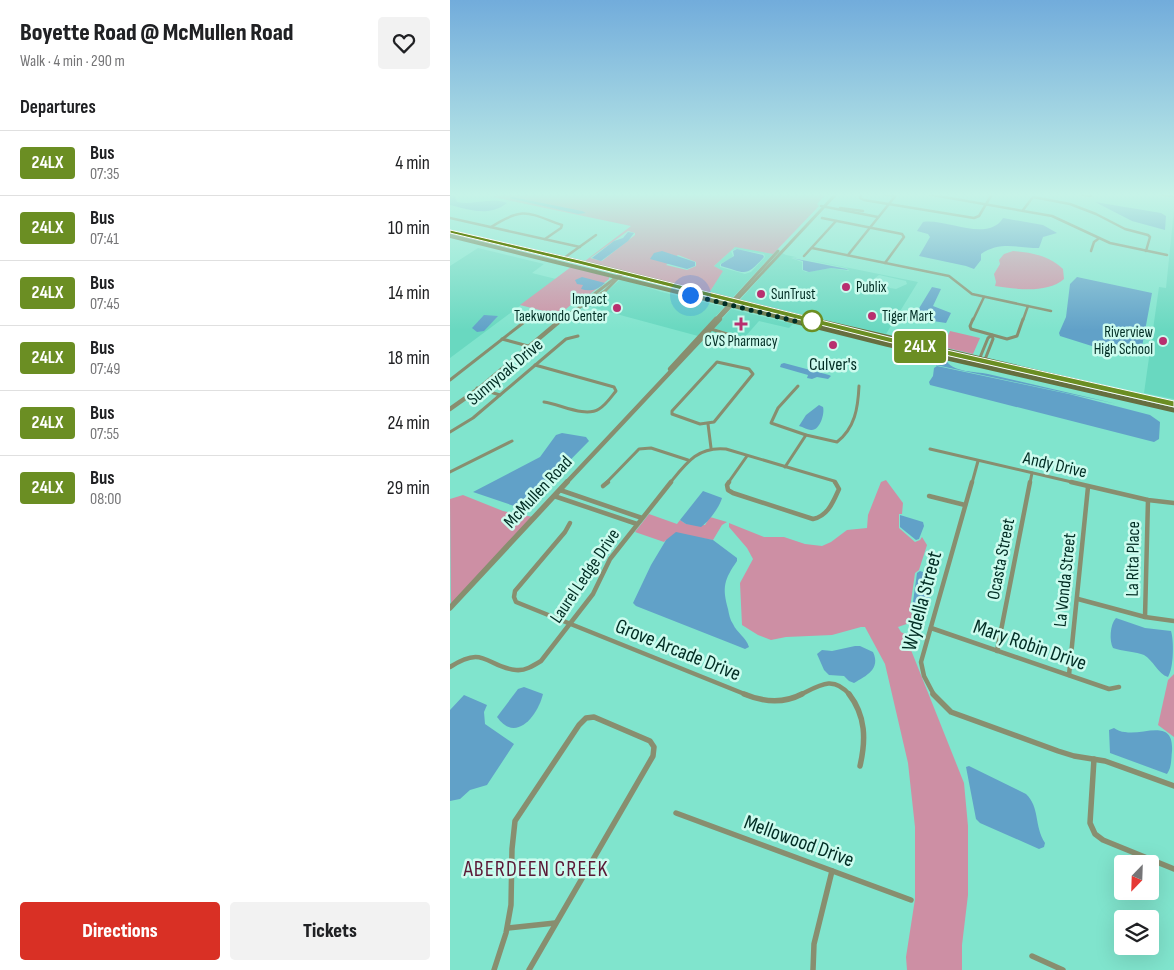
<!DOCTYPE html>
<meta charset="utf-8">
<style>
:root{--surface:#fff;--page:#f2f2f2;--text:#202124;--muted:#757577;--line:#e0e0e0;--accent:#d93025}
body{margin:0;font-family:"Sofia Sans Condensed",sans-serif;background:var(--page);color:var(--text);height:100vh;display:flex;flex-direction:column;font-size:19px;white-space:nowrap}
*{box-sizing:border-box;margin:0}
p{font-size:16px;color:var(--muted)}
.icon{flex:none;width:28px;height:28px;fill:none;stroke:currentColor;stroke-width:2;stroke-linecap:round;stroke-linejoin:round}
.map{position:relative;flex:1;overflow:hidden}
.drawer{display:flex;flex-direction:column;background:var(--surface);width:450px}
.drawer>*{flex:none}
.badge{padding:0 10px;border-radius:4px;font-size:18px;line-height:32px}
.needle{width:32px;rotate:203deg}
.fabs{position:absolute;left:664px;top:855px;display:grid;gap:10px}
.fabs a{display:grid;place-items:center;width:45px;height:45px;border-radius:5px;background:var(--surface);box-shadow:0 5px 20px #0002;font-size:25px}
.you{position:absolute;width:25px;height:25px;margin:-12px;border:4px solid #fff;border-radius:50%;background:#1a73e8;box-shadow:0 0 0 8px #1a73e833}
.map>.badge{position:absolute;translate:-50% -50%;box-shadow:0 0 0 2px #fff}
h2{padding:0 20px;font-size:19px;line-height:45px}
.round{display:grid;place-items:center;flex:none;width:52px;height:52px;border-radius:5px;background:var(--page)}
.head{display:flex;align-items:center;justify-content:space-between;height:85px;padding:0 20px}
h1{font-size:24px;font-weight:800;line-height:38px}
.cta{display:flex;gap:10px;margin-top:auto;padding:10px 20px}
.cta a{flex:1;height:58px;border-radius:5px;background:var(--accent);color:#fff;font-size:20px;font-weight:800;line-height:58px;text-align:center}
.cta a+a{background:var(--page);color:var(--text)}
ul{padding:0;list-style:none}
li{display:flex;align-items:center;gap:15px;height:65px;padding:0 20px;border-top:1px solid var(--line)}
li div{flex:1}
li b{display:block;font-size:19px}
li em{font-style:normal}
li .badge{min-width:55px;font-weight:700;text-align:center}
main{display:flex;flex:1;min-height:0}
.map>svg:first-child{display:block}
</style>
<main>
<section class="drawer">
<div class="head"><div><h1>Boyette Road @ McMullen Road</h1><p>Walk · 4 min · 290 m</p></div><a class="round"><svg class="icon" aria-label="heart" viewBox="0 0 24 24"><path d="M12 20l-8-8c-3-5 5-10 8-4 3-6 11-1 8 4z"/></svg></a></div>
<h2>Departures</h2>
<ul>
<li><span class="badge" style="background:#6b8e23;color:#fff">24LX</span><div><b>Bus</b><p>07:35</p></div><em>4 min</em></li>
<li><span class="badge" style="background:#6b8e23;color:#fff">24LX</span><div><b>Bus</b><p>07:41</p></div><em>10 min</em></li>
<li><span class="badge" style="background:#6b8e23;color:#fff">24LX</span><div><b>Bus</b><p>07:45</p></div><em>14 min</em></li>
<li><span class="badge" style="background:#6b8e23;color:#fff">24LX</span><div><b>Bus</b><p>07:49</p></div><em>18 min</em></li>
<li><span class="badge" style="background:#6b8e23;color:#fff">24LX</span><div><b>Bus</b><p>07:55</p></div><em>24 min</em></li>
<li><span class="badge" style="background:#6b8e23;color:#fff">24LX</span><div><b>Bus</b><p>08:00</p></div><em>29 min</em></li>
</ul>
<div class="cta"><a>Directions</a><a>Tickets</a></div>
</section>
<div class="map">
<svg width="724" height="970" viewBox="0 0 724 970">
<rect width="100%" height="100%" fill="#80e4cd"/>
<!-- built -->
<g fill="#69d8c0" fill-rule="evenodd">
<polygon points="724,210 724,399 694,393 709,287 716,288"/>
<path d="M 286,246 L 323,254 L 282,298 L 259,293 L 272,271 L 264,266 ZM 286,249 L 314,254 L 315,257 L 301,272 L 295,274 L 270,267 L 270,264 L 280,259 L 283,256 L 281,251 Z"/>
<polygon points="28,248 94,264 82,273 106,279 0,358 0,266"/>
<path d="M 332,253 L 336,255 L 468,282 L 436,334 L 290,300 ZM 346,257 L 397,268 L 399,271 L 381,268 L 356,272 L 352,270 L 352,262 L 341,258 ZM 429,275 L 456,281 L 457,284 L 446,289 L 440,288 L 425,278 Z"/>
<polygon points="171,279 212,292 274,307 248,336 133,305 152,295"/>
<polygon points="281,309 343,324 339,328 309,321 294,338 264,328"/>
<polygon points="262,330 292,340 287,346 255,337"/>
</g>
<!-- green -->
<g fill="#cd8fa4" fill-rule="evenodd">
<path d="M 49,194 L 376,194 L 367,204 L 369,206 L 323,254 L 285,247 L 264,266 L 273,271 L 259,293 L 135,261 L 181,226 L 43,197 ZM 178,231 L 185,233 L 185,235 L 152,261 L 140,258 ZM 228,255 L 246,262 L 246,266 L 237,270 L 216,265 Z"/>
<path d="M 563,251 C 580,252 600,256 613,269 L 614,279 C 597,294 565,289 545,286 L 546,282 L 544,274 L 550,264 L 549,260 L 554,254 Z"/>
<polygon points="121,267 159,277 159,279 140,294 130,297 109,315 70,305"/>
<polygon points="500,331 530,338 523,354 493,347"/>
<polygon points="436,480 453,503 452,514 449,514 449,528 465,542 470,540 472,537 477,545 469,570 465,573 460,608 462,615 466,616 465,621 448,627 451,632 462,638 461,650 514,783 518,826 518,895 512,945 512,970 457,970 456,957 465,899 465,827 458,763 435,664 415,627 411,627 382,635 336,637 321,640 308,635 292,625 290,583 303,559 297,548 279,527 279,523 314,537 334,537 355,544 372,546 381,542 397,530 417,528 418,515 431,482"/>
<polygon points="13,495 53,511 83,517 1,604 0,499"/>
<polygon points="199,514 227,524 230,520 236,524 255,525 260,517 277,522 272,525 263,540 250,538 216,540 214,542 185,532"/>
<polygon points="724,674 724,737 708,725 718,680"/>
</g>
<!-- water -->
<g fill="#61a1c8">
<path d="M 0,194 L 4,194 L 7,202 C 23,206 41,197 57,203 C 39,217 21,210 0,205 Z"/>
<polygon points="62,197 132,211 136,213 128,214 59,198"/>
<polygon points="645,202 711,213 716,216 715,230 682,221"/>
<path d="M 553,218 L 593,225 L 607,233 L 593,237 L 589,248 C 568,248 550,241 531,254 L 531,260 L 524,269 L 516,266 L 469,256 L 480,237 L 478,234 L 467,231 L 473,222 C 495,218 538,243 553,218 Z"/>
<polygon points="178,232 184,233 178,241 151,261 142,258 164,241 173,238"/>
<path d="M 287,249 L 313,255 L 314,257 C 295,278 296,273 271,266 L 271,264 L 284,256 L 283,251 Z"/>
<polygon points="212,251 245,262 245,266 237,269 200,259 204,253"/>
<polygon points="342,258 397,269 398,270 381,268 359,272 353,270 353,261"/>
<path d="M 132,277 L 155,283 C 148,290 140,292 131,289 L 133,285 L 127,284 L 125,280 Z"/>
<polygon points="627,277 702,293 691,352 685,353 645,347 610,336 609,333 616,317 620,284"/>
<polygon points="482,287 491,289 483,306 501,313 496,323 470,319 472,315 468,310"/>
<polygon points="34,315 48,316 34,331 27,332 22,328"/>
<path d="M 489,360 L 496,361 C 506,373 524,371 538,374 L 667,404 L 486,365 L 483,370 Z"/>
<polygon points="334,363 379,375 381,376 378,379 367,377 362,379 357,378 358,375 330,367 331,364"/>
<polygon points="487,366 619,394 700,415 710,422 709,439 704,442 484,386 480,385 479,382 483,376 484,368"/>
<path d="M 369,405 L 373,407 C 375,413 370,431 361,430 C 358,430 353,427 349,426 L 356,415 Z"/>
<polygon points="112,433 136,437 139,441 75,506 67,507 23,492 90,457 106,435"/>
<path d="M 253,491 L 272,498 C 269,508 259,521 251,527 L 236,524 L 230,520 Z"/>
<polygon points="450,515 473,522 474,526 469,539 466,540 450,527"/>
<path d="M 226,532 L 263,540 L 287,558 L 287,561 C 274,580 272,587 278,609 C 279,614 280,620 283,624 C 287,633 296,637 299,647 L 295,649 L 285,645 L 186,606 L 183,603 L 201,565 L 216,540 Z"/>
<polygon points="470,571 482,575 484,579 475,614 472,616 464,613 462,609 467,573"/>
<path d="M 666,618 L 695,628 L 721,631 C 724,640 724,668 718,677 C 708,674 703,660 694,655 C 687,652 671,651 663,648 C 659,641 660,624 666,618 Z"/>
<path d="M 405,646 L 410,646 L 423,652 C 431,669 416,676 404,683 L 399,681 L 394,676 L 379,675 L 374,670 L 367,654 L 372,650 L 382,651 Z"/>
<path d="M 74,687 L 93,694 C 88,715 66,744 47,717 L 68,689 Z"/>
<polygon points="14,695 37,705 34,712 35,724 64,744 37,785 20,790 10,799 0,801 0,710"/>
<path d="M 664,728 C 667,730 671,732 675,732 C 693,736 724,717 722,751 C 721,759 722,767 717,774 L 660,753 L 659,730 Z"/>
<path d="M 519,766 L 576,794 C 590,807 584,826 595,843 L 594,847 L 589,849 L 530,823 L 526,819 L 516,767 Z"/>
</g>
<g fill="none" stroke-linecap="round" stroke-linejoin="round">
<!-- minor-far3 -->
<g stroke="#888e6f" stroke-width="2.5">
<polyline points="412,194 410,198 414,200 524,218 529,216 542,194"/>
<polyline points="432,194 445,196"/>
<polyline points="477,194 602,216 660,243 717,255"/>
<polyline points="628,194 641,196 642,194"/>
<polyline points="708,194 722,196"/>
<polyline points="371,206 428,217"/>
<polyline points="390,208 413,211"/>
<polyline points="573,210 583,197 620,204 646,214 675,229 698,235 700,237 696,251"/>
<polyline points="0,218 130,247"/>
<polyline points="372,218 452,234 454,237 435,263"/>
<path d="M 41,227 C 74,206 78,213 112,225 L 111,228 L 95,239"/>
<polyline points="362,248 499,276 522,294 601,311"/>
<polyline points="641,251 644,242 648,239"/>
<polyline points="398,255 447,194"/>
<polyline points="354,256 386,221"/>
<polyline points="114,258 146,235"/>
<polyline points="523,320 534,297"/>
<polyline points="573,320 578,306"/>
</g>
<!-- minor-far2 -->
<g stroke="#888e6f" stroke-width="3">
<polyline points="523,319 520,326 521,329 557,339 567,336 573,319"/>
<polyline points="261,329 316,346 324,340"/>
<polyline points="52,339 78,346"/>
<polyline points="529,360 538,338 542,335 543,339 534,362"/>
<polygon points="267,362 299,369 303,374 264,422 250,424 222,414 222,411"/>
<path d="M 85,365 L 164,387 L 166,391 C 161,397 156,405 149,409 C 135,418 110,404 94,402"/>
<polyline points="0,380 73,323"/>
<path d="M 348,386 L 328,408 L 321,423 L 356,435 L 387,442 C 405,428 408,408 409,386"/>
<polyline points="27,388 50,395"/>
<polyline points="258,424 261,448"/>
<polyline points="0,432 23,418 116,339 128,336"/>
<polyline points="480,449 626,483"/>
<polyline points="335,467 356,435"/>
<polyline points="0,472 62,441"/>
<polyline points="156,483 189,449 201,448 238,460"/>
<path d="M 220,483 C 236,463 248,446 276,449 L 384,481 L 385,483"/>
<polyline points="278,483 297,456"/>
<polyline points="522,483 528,461"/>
<polyline points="580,483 582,473"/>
</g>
<!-- minor-far1 -->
<g stroke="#888e6f" stroke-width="4.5">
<path d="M 279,482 L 277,485 L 278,490 L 283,493 L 363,519 C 378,516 383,502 389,489 L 385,482"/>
<polyline points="621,482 698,500 724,503"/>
<polyline points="153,486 158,482"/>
<polyline points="110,490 192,518"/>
<polyline points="104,496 187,524"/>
<polyline points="479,496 515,505"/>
<polyline points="120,523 115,532 65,591 64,597 66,602 297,695"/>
<polyline points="628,599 695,617 724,621"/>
<polyline points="695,617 698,500"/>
<polyline points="481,628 659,689 669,687"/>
<polyline points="547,651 580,482"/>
<path d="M 0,667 C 35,644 36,667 66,670 C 75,671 83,666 91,661 L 143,594 L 160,559 L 221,482"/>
<polyline points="619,675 638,487"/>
<path d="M 350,695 C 370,685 383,675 400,695"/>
<polyline points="484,695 474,676 471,662 522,482"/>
</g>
<!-- minor -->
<g stroke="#888e6f" stroke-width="5.5">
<path d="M 294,694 C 313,702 333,704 352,694"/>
<path d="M 399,694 C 416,716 416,740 410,766"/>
<polyline points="483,694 501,712 608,751 624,756 655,761 724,786"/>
<polyline points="644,759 640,823 645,834 653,840 724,869"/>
<polyline points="226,813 461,900"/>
<polyline points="58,928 105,923"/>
<polyline points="582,956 613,970"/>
<polyline points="44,970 56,933 61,905 62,849 65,821 129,725 136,718 144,717 200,741 204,747 203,756 79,970"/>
<polyline points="363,970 364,944 382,871"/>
</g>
<!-- tertiary-far2 -->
<g stroke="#888e6f" stroke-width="3">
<polyline points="139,298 168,276"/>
<polyline points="110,320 155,291 173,273"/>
<polyline points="265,320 328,251"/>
<polyline points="268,320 386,194"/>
</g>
<!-- tertiary-far1 -->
<g stroke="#888e6f" stroke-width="4.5">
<polyline points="220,369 266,319"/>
<polyline points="0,409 31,387 112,319"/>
<polyline points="116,483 270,319"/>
</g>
<!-- tertiary -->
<polyline stroke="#888e6f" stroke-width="5.5" points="0,608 117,482"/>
<!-- secondary-far1 -->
<g stroke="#666f40" stroke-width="4">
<polyline points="0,232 144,265 364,320"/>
<polyline points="0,236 341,320"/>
</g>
<!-- secondary -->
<g stroke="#666f40" stroke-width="5">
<polyline points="336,319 436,344 724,410"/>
<polyline points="359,319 724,404"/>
</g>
</g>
<!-- sky -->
<linearGradient id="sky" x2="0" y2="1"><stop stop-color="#72acdb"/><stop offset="0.59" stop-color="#c6f3e8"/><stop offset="1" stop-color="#c6f3e8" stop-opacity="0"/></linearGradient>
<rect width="724" height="330" fill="url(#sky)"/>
<!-- line -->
<polygon fill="#6b8e23" stroke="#fff" points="0,230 129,260 439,337 724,401 724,407 438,342 129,264 0,233"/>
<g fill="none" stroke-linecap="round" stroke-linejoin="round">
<!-- walk -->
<polyline stroke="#002c23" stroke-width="5" stroke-dasharray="0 9" points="240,295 357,324 363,324 362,321"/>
</g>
<!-- markers -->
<g fill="#b82f6f" stroke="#ccfbee" stroke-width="2">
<circle cx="396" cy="287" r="5"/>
<circle cx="311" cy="294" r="5"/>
<circle cx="167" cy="308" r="5"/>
<circle cx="422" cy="316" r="5"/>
<path d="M288.5 316.5h5v5h5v5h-5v5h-5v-5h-5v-5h5z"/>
<circle cx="713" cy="341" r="5"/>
<circle cx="383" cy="345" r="5"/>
</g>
<circle fill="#fff" stroke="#6b8e23" stroke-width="2.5" cx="362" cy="321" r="10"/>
<g text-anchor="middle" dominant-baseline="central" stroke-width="5" stroke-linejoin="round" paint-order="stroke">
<!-- far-poi labels -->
<g font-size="15" fill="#002c23" stroke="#ccfbee" text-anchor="start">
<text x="406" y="287">Publix</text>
<text x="321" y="294">SunTrust</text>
<text x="157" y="299" text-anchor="end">Impact<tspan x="157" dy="17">Taekwondo Center</tspan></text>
<text x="432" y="316">Tiger Mart</text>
<text x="703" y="332" text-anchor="end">Riverview<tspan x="703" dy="17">High School</tspan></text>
<text x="291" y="341" text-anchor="middle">CVS Pharmacy</text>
</g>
<!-- poi labels -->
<g font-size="18" fill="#002c23" stroke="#ccfbee">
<text x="383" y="364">Culver's</text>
</g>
<!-- street labels -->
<g font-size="18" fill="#002c23" stroke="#ccfbee">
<text transform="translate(55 372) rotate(-40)">Sunnyoak Drive</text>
<text transform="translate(605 465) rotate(13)">Andy Drive</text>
<text transform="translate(88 492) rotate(-47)">McMullen Road</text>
<text transform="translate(551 559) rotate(-79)">Ocasta Street</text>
<text transform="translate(683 559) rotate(-89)">La Rita Place</text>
<text transform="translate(135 576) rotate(-56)">Laurel Ledge Drive</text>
<text transform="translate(615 580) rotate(-84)">La Vonda Street</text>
</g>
<!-- near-street labels -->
<g font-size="21" fill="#002c23" stroke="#ccfbee">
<text transform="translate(472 601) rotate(-75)">Wydella Street</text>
<text transform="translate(580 645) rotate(19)">Mary Robin Drive</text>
<text transform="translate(228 650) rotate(22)">Grove Arcade Drive</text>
<text transform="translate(349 841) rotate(20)">Mellowood Drive</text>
</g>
<!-- near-neighbourhood labels -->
<g font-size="22" letter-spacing="1" fill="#5a1835" stroke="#ccfbee">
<text x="86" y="869">ABERDEEN CREEK</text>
</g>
</g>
</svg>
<div class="fabs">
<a><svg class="needle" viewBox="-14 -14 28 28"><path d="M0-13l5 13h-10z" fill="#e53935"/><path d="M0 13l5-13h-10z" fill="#757577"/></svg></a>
<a><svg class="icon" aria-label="layers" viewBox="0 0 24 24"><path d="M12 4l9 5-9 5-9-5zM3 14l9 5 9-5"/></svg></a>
</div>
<div class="you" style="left:240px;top:295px"></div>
<b class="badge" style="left:470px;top:347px;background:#6b8e23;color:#fff">24LX</b>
</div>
</main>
